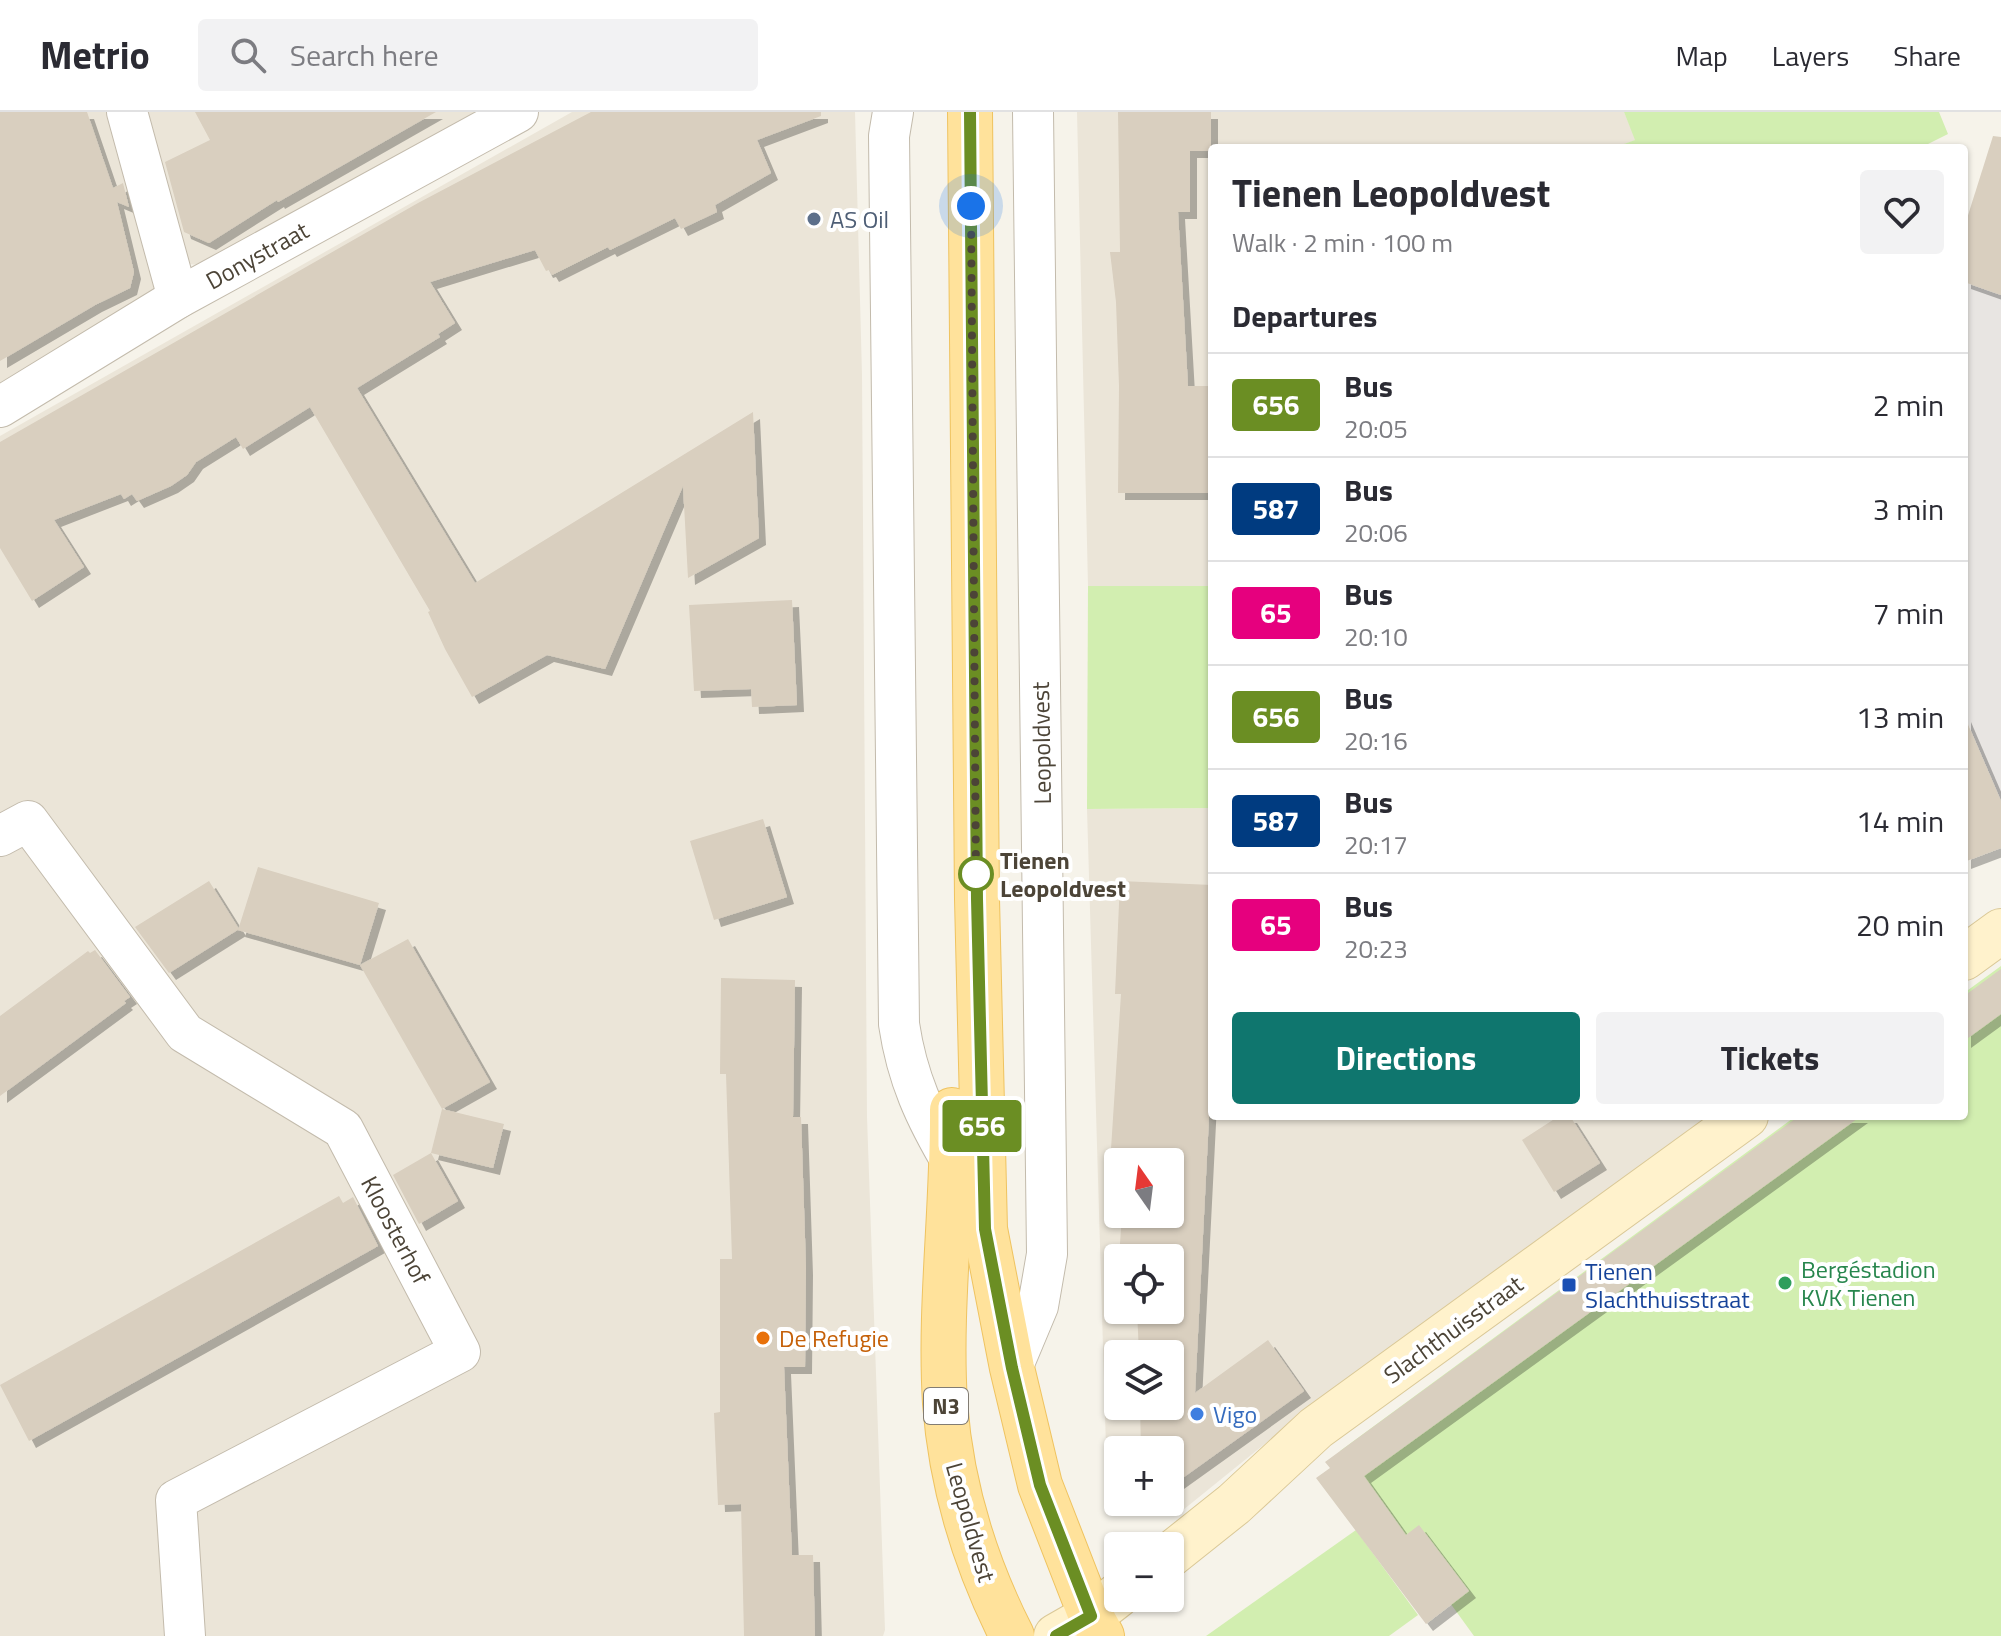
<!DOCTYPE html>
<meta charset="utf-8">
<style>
:root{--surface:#fff;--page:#f2f2f3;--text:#2b2b33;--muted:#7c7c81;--line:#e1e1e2;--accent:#0f766e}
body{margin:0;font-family:"Titillium Web",sans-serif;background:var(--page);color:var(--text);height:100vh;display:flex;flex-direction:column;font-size:30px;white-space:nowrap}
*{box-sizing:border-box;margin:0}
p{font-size:26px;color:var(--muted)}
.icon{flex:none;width:44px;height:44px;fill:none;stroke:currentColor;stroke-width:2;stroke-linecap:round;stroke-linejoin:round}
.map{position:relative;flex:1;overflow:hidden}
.sheet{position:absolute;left:1208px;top:32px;width:760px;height:976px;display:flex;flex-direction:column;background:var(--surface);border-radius:8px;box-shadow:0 2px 6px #0004}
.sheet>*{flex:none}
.badge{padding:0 16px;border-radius:6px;font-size:28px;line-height:52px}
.needle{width:52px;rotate:346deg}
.buttons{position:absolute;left:1104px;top:1036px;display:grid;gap:16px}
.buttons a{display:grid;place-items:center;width:80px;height:80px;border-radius:8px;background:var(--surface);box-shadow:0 2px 6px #0004;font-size:40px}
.you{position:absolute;width:40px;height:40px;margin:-20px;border:6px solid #fff;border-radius:50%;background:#1a73e8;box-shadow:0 0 0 12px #1a73e833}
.map>.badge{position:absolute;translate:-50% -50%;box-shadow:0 0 0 4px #fff}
h2{padding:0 24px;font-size:30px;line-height:72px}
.round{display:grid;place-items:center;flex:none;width:84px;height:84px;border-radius:8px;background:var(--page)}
.headline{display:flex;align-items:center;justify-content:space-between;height:136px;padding:0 24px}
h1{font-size:38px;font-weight:700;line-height:60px}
.button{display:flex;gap:16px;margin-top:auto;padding:16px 24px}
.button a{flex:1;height:92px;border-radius:8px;background:var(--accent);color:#fff;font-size:32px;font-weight:700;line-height:92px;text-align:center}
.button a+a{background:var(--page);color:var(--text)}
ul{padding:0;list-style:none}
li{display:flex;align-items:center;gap:24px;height:104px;padding:0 24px;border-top:2px solid var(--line)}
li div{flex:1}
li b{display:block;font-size:30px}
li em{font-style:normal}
li .badge{min-width:88px;font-weight:700;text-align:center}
header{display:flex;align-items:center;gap:48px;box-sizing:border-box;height:112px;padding:0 40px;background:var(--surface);border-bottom:2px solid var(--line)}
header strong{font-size:38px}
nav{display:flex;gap:44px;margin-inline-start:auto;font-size:28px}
.search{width:560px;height:72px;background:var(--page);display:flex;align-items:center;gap:20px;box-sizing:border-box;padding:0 28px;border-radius:8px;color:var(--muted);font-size:30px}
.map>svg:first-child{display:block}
</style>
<header>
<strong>Metrio</strong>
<div class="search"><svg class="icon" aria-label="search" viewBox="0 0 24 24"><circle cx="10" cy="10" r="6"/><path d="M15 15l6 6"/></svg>Search here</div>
<nav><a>Map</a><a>Layers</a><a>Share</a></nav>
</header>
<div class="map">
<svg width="2001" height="1524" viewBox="0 0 2001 1524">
<defs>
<filter id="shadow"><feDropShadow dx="7" dy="7" stdDeviation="0" flood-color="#0004"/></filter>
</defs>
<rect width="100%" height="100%" fill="#f6f3ea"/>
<!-- residential -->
<g fill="#ebe5d8" fill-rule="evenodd">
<polygon points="0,0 109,0 155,160 155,188 0,285"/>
<polygon points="146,0 498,0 200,153 188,152"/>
<polygon points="572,0 855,0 862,263 867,1005 885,1518 883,1524 0,1524 0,324"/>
<polygon points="1077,0 1624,0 1636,28 1613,36 1212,36 1212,474 1088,474"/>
<path d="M 1212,696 L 1212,1004 L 1713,1004 L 1320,1287 L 1183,1398 L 1151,1403 L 1130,1390 L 1170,1390 L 1170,1338 L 1118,1338 L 1118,1382 L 1113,1379 L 1106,1336 L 1087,697 ZM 1118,1050 L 1170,1050 L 1170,1102 L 1118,1102 ZM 1118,1146 L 1170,1146 L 1170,1198 L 1118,1198 ZM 1118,1242 L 1170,1242 L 1170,1294 L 1118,1294 Z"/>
</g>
<!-- green -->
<g fill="#d2eeb0">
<polygon points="1624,0 1939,0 1948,22 1920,36 1613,36 1635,28"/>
<polygon points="1088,474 1212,474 1212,696 1087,697"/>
<polygon points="2001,854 2001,1524 1474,1524 1340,1339 1796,1004 1964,1004 1964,881"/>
<polygon points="1356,1418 1418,1503 1389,1524 1206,1524"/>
</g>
<!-- parking -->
<polygon fill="#e8e5e2" points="1964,170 2001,183 2001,689 1964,603"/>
<!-- building -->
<g fill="#d9cfbf" filter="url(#shadow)">
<polygon points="0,0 87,0 113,76 123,71 129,95 117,90 134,160 130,176 95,193 0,249"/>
<polygon points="195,0 436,0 278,90 277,88 209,131 184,120 165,50 210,28"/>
<polygon points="591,0 821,0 821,4 757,28 771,61 715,93 717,100 681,117 675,106 610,138 608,135 552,163 549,158 546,159 535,138 430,170 455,211 438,222 440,225 357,276 475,471 753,300 759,426 688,466 683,374 605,557 547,543 472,585 445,537 428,500 430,499 310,295 243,337 236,325 196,350 187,363 171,374 137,389 132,382 124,387 121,382 54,408 84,455 32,489 0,436 0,330 418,91"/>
<polygon points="1118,0 1211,0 1211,39 1190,39 1190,100 1178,100 1188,274 1212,274 1212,381 1118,381 1119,274 1116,190 1110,140 1120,140"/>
<polygon points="1993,24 2001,25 2001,183 1964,170 1964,116"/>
<polygon points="792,488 797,593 752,595 751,577 694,579 689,493"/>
<polygon points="1964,603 2001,689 2001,736 1964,750"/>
<polygon points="763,707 787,785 714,808 690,729"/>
<polygon points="258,755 379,791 360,853 238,818"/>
<polygon points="209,769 239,817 169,861 135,815"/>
<polygon points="1120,769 1212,773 1212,946 1195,1281 1268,1228 1304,1279 1170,1375 1170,1338 1141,1338 1140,1294 1170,1294 1170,1242 1139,1242 1137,1198 1170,1198 1170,1146 1119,1146 1122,1102 1170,1102 1170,1050 1125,1050 1125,1037 1111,1037 1121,882 1115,882"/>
<polygon points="408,827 490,970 442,997 360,853"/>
<polygon points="95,838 130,885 124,889 126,891 0,984 0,904 88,839 90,841"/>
<polygon points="2001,857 2001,902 1964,929 1964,884"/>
<polygon points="721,866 795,868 793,1005 801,1005 806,1156 805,1255 784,1255 792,1443 813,1443 815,1524 744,1524 741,1392 718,1393 714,1301 720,1300 720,1147 732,1147 726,962 720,962"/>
<polygon points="442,997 504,1012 493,1056 431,1041"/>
<polygon points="1559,1004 1570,1004 1600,1051 1554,1080 1522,1028"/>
<polygon points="1799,1004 1861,1004 1364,1364 1406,1423 1419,1413 1469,1479 1426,1512 1316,1366 1330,1356 1325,1350"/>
<polygon points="431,1041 458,1089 419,1112 393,1063"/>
<polygon points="339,1084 343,1091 353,1085 378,1134 29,1329 0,1273"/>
</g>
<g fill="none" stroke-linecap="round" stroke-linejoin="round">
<!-- street casing -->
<g stroke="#c3bbac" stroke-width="42">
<g id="street">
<polyline points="127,0 178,186"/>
<path d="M 893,0 L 889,24 L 899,912 C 907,966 925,1005 953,1052"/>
<polyline points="0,295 178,186 518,0"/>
<polyline points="0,724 28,709 185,921 343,1017 460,1240 176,1388 185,1524"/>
<polyline points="1012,1256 1038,1194 1047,1142 1033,0"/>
</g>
</g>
<!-- secondary casing -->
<g stroke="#dac897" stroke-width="46">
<g id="secondary">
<polyline points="1964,846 2001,819"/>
<polyline points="1170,1443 1234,1392 1316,1316 1746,1004"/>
<polyline points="1056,1524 1091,1504 1118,1483"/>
</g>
</g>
<!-- primary casing -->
<g stroke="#efc360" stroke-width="46">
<g id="primary">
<polyline points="970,0 977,787 985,1117 1012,1256 1040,1373 1091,1504 1102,1524"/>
<path d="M 952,998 C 953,1096 939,1194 945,1291 C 951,1373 975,1451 1012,1524"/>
</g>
</g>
<!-- street -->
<use href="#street" stroke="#fff" stroke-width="40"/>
<!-- secondary -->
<use href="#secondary" stroke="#fff2cc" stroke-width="44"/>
<!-- primary -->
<use href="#primary" stroke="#ffe29b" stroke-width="44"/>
</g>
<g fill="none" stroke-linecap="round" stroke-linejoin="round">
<!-- line casing -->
<g stroke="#fff" stroke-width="18">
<polyline id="line" points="970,0 977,787 985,1117 1012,1256 1040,1373 1091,1504 1056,1524"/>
</g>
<!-- line -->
<use href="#line" stroke="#6b8e23" stroke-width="12"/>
<!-- walk -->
<polyline stroke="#4c4437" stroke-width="8" stroke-dasharray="0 14.4" points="971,94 976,762"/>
</g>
<!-- markers -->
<circle fill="#5c6f8a" stroke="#fff" stroke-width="3" cx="814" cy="107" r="8"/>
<circle fill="#fff" stroke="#6b8e23" stroke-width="4" cx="976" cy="762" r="16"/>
<circle fill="#2e9e5b" stroke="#fff" stroke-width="3" cx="1785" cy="1171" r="8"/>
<rect fill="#1a4fb4" stroke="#fff" stroke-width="3" x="1561" y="1165" width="16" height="16" rx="4"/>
<circle fill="#e8710a" stroke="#fff" stroke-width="3" cx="763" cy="1226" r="8"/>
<circle fill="#3f7fe0" stroke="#fff" stroke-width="3" cx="1197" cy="1302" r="8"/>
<g text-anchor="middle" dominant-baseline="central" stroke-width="8" stroke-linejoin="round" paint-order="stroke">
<!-- shield labels -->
<rect fill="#fff" stroke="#827c73" stroke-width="2" x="924" y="1276" width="44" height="36" rx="6"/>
<g font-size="22" font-weight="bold" fill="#4c4437">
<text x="946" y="1294">N3</text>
</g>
<!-- service labels -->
<g font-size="24" fill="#4e5e75" stroke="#fff" text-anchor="start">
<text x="830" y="107">AS Oil</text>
</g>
<!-- street labels -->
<g font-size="24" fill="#4c4437" stroke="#fff">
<text transform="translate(257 143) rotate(-29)">Donystraat</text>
<text transform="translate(1041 631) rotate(-91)">Leopoldvest</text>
<text transform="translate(396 1118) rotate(62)">Kloosterhof</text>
<text transform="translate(1453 1217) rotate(-36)">Slachthuisstraat</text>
<text transform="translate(971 1410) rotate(74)">Leopoldvest</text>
</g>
<!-- stop labels -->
<g font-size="24" font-weight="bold" fill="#4c4437" stroke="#fff" text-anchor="start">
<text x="1000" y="748">Tienen<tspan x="1000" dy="28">Leopoldvest</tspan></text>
</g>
<!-- leisure labels -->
<g font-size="24" fill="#27864d" stroke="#fff" text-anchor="start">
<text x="1801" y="1157">Bergéstadion<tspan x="1801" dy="28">KVK Tienen</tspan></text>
</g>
<!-- transit labels -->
<g font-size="24" fill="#164399" stroke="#fff" text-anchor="start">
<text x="1585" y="1159">Tienen<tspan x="1585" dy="28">Slachthuisstraat</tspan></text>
</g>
<!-- food labels -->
<g font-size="24" fill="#c56008" stroke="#fff" text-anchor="start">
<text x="779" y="1226">De Refugie</text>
</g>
<!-- shop labels -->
<g font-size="24" fill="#366cbe" stroke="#fff" text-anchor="start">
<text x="1213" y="1302">Vigo</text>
</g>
</g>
</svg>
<div class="buttons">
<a><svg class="needle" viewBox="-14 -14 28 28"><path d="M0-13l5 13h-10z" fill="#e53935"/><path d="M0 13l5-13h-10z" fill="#7c7c81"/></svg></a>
<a><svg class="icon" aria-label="locate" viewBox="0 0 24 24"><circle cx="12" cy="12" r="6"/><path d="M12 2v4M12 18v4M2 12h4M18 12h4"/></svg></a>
<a><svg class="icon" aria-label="layers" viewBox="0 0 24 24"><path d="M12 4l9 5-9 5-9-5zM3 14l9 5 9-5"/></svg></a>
<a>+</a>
<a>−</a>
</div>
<div class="you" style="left:971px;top:94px"></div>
<b class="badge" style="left:982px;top:1014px;background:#6b8e23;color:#fff">656</b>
<section class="sheet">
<div class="headline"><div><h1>Tienen Leopoldvest</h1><p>Walk · 2 min · 100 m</p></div><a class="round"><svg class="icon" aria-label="heart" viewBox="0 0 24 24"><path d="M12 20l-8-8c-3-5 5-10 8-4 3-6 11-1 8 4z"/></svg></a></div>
<h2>Departures</h2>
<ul>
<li><span class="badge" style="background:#6b8e23;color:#fff">656</span><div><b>Bus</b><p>20:05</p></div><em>2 min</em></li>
<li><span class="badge" style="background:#003b80;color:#fff">587</span><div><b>Bus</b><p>20:06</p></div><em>3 min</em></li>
<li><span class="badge" style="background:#e6007e;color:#fff">65</span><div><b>Bus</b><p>20:10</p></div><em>7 min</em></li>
<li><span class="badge" style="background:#6b8e23;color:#fff">656</span><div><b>Bus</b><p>20:16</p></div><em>13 min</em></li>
<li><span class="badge" style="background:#003b80;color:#fff">587</span><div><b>Bus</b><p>20:17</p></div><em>14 min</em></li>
<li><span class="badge" style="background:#e6007e;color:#fff">65</span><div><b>Bus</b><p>20:23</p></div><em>20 min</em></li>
</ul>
<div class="button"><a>Directions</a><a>Tickets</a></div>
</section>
</div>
